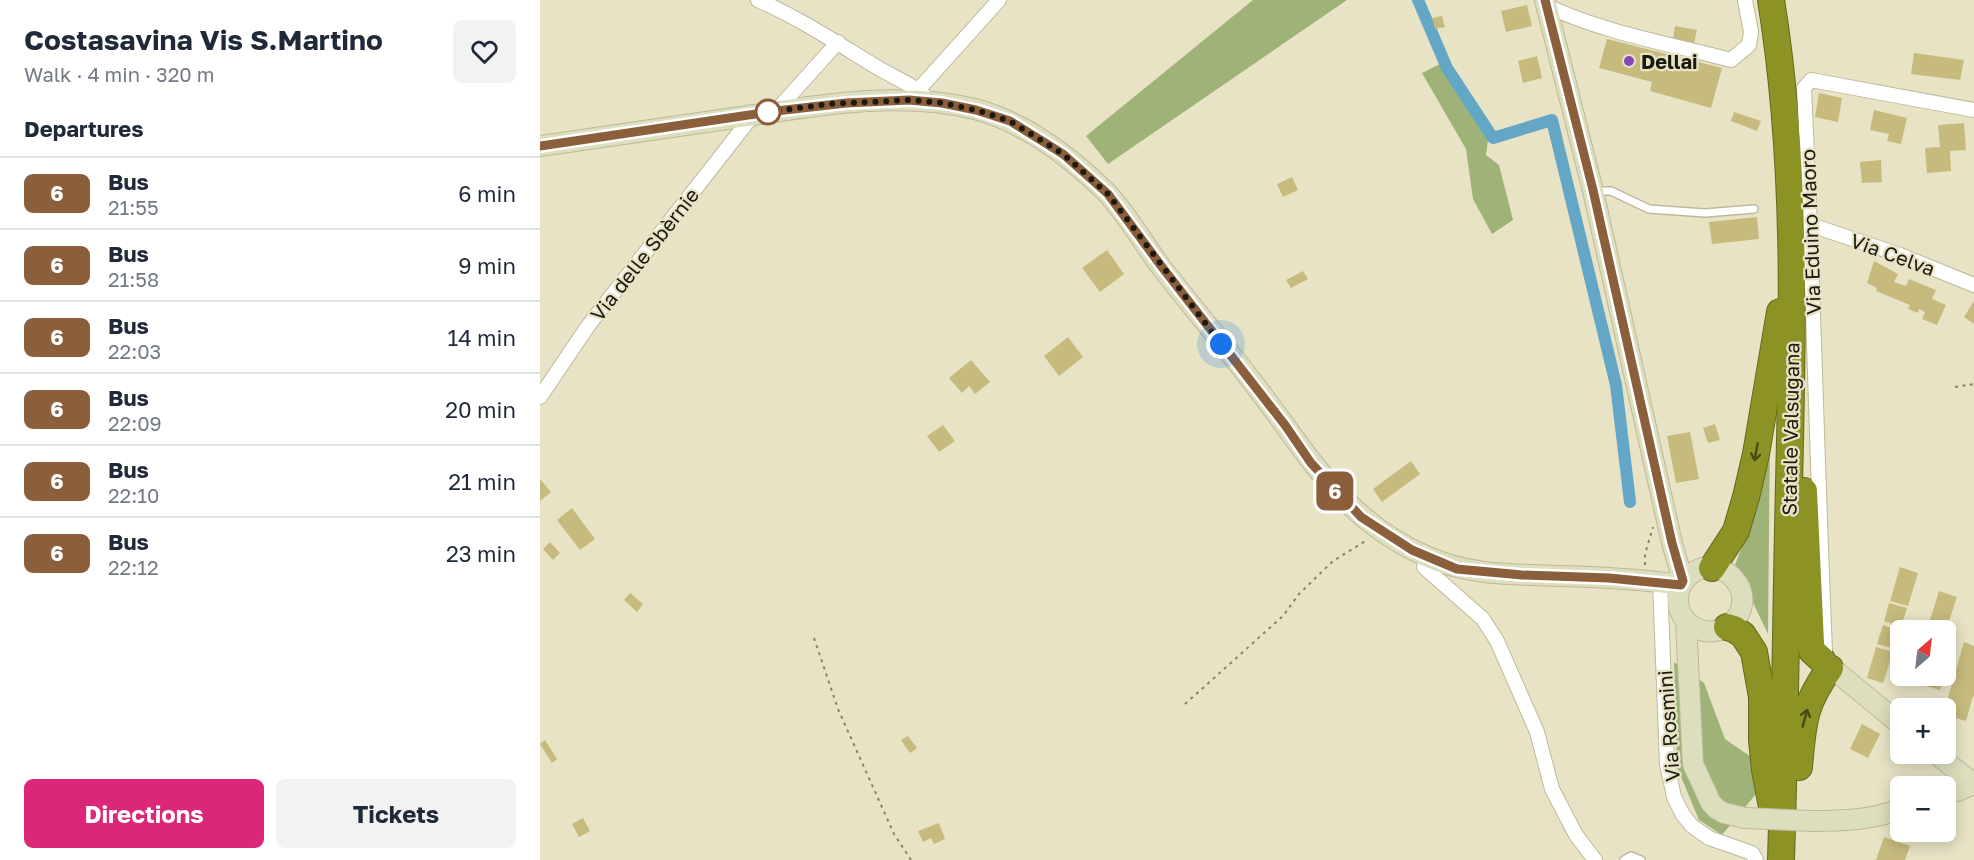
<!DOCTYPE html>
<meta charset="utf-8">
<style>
:root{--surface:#fff;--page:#f2f2f3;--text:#1f2937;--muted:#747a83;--line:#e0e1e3;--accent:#db2777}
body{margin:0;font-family:"Golos Text",sans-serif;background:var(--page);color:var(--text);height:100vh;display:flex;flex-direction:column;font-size:22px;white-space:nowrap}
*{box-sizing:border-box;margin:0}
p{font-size:20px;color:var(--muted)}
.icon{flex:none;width:33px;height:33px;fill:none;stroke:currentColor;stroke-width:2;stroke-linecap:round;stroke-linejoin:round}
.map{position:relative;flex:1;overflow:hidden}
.details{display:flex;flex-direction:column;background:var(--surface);width:540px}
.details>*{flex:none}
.badge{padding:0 12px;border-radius:9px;font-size:21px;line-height:39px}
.needle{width:39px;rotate:28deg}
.buttons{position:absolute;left:1350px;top:620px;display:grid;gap:12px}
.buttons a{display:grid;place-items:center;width:66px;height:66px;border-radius:9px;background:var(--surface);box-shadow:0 3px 15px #0003;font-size:30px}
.you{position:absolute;width:30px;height:30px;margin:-15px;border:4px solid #fff;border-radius:50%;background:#1a73e8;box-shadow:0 0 0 9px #1a73e833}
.map>.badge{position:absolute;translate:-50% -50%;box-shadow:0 0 0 3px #fff}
h2{padding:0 24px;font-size:22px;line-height:54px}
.round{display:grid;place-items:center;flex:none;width:63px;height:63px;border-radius:9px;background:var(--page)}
.head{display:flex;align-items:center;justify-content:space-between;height:102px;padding:0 24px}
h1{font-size:28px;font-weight:700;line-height:45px}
.button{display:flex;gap:12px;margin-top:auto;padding:12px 24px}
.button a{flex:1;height:69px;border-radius:9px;background:var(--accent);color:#fff;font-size:24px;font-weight:700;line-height:69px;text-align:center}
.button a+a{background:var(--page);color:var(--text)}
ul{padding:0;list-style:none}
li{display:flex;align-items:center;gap:18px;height:72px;padding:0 24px;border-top:2px solid var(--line)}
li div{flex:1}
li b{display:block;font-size:22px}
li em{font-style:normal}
li .badge{min-width:66px;font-weight:700;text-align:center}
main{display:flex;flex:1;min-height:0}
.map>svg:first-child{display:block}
</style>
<main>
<section class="details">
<div class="head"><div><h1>Costasavina Vis S.Martino</h1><p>Walk · 4 min · 320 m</p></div><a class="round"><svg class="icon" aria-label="heart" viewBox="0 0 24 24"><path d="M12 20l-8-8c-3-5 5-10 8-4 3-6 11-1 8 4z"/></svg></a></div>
<h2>Departures</h2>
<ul>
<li><span class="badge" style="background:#8b5e3c;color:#fff">6</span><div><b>Bus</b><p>21:55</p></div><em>6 min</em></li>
<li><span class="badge" style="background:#8b5e3c;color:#fff">6</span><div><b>Bus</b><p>21:58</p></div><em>9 min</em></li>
<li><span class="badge" style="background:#8b5e3c;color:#fff">6</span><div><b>Bus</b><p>22:03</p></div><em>14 min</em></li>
<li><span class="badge" style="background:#8b5e3c;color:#fff">6</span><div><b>Bus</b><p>22:09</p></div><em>20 min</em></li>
<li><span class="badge" style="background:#8b5e3c;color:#fff">6</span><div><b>Bus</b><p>22:10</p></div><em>21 min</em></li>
<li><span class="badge" style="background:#8b5e3c;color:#fff">6</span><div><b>Bus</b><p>22:12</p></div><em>23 min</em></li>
</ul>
<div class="button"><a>Directions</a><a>Tickets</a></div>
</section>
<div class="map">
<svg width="1434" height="860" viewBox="0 0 1434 860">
<rect width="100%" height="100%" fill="#e8e3c5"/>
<!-- forest -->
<g fill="#9fb379">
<polygon points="713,0 807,0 568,164 546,136"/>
<polygon points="904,62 949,132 946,155 959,165 973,220 952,234 933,199 926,149 882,73"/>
<polygon points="1230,431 1228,634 1195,565 1208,531"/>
<polygon points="1134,662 1164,683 1185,739 1214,759 1216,794 1182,835 1159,820 1137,767"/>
</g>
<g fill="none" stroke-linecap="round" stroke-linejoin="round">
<!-- canal -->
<polyline stroke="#63a6c5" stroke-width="12" points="878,0 907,68 953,138 1012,120 1076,385 1090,502"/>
</g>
<!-- building -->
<g fill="#c6bb7d">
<polygon points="987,5 992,26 966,32 961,11"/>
<polygon points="902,16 905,27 895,29 892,18"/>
<polygon points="1135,26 1157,30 1154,43 1133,39"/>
<polygon points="1067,39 1182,68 1171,108 1110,91 1112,82 1059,68"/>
<polygon points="1374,53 1424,60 1420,80 1371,74"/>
<polygon points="997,56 1002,78 983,83 978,61"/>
<polygon points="1279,93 1302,98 1298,122 1275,117"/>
<polygon points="1334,110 1367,118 1361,144 1347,141 1349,134 1330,130"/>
<polygon points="1194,112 1221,121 1217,131 1191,121"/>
<polygon points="1424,123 1426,150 1410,151 1411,171 1387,173 1385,148 1400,147 1398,125"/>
<polygon points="1341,160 1342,182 1322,183 1320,162"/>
<polygon points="752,177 758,190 743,197 737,184"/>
<polygon points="1217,217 1219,239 1172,244 1169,222"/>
<polygon points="567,250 584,274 560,292 542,268"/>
<polygon points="1334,261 1358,274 1354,282 1366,286 1369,279 1396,290 1392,299 1406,305 1397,325 1382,319 1385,312 1379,309 1378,313 1368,309 1370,305 1336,291 1337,288 1327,283"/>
<polygon points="763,271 768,279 751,288 746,280"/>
<polygon points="1434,301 1434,324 1424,317"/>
<polygon points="528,337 543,357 519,376 504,356"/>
<polygon points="431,360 450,382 435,394 429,386 422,393 409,378"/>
<polygon points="1175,424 1180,440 1168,443 1163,428"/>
<polygon points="403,425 415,441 399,452 387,436"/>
<polygon points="1150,432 1159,479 1136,483 1127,436"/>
<polygon points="871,461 880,474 842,502 833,489"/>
<polygon points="0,479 11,492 0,501"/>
<polygon points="32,508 55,539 40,550 17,520"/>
<polygon points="10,542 20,553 13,560 3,549"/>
<polygon points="1360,567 1378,573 1368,606 1350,601"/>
<polygon points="1399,591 1417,597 1406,630 1387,630"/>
<polygon points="90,593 103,604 97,612 84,600"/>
<polygon points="1349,603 1367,608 1361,627 1344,621"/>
<polygon points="1343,625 1360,631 1355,649 1337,644"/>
<polygon points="1424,642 1434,646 1434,697 1433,696 1426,721 1406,715 1405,708"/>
<polygon points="1336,647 1353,652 1343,683 1327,678"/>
<polygon points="1389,677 1403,681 1400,690 1386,686"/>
<polygon points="1322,724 1340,734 1328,758 1310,749"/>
<polygon points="368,736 377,748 370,753 361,740"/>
<polygon points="5,740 17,759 12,763 0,744"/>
<polygon points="43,818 50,831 39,837 32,824"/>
<polygon points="399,823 405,839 394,844 391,838 383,842 378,831"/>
<polygon points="1344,837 1370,846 1365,860 1336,860"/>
</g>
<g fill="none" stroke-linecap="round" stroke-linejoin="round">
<!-- lane casing -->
<g stroke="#beb99c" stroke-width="10">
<g id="lane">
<polyline points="1055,191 1071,191 1109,209 1165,213 1214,209"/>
<polyline points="1084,860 1091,856 1101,860"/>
</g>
</g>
<!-- street casing -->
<g stroke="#beb99c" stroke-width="16">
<g id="street">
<path d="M 218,0 C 261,19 300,45 340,69 C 359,80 376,86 391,102"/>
<path d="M 1007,6 C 1065,33 1130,44 1191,60 L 1209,45 L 1211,32 L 1205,0"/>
<polyline points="379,89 459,0"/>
<polyline points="236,111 298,42"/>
<polyline points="1271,225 1360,255 1434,285"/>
<polyline points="0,397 48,326 213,115"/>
<polyline points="887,557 884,567 943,619 957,641 997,732 1012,789 1036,835 1055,860"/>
<polyline points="1120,582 1127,764 1134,797 1143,815 1152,826 1169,838 1212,853 1216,860"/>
<path d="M 1282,660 L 1285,651 C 1277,463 1273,276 1264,88 L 1271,80 L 1434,110"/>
</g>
</g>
<!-- secondary casing -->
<g stroke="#beb99c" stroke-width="22">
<g id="secondary">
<polyline points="1005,0 1053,191 1132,543 1143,581"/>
<path d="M 0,146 C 65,137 129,127 194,118 C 272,106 357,90 435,109 C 484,122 529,156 565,191 C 586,212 603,243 621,267 C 653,308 686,347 718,389 C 769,456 805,522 888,557 C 931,576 973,574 1020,576 C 1060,577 1101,579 1141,585"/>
<path d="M 1146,621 C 1177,651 1221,610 1194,579 C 1166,547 1119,587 1146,621 L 1153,764 L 1171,803 L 1177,809 L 1184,813 L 1205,818"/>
<polyline points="1282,660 1360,724"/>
<polyline points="1395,753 1434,784"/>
<polyline points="1406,793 1418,791 1433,784"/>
<path d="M 1272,821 C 1302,821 1333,820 1360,809"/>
</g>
</g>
<!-- highway casing -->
<g stroke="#65681d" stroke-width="28">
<g id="highway">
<path d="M 1231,0 C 1257,160 1253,322 1249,484 C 1246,609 1245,735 1241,860"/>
<polyline points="1264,491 1271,643 1272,651 1282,660"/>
<polyline points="1172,568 1196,531 1206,497 1216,454 1240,312"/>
<polyline points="1187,627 1194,629 1203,635 1214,652 1222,697 1222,740 1225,770 1232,807"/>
<path d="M 1259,767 C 1263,723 1263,705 1290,668"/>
</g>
</g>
<!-- path -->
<g stroke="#86826d" stroke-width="2" stroke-dasharray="3 4.5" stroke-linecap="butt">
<polyline points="1415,387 1434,384"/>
<polyline points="1105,565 1105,554 1113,527"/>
<polyline points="274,638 298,709 354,834 371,860"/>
<polyline points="645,704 743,616 759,594 793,561 827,540"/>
</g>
<!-- lane -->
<use href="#lane" stroke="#fff" stroke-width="7"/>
<!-- street -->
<use href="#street" stroke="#fff" stroke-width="14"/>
<!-- secondary -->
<use href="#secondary" stroke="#dddebe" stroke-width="20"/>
<!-- highway -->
<use href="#highway" stroke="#8d9225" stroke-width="26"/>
<!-- secondary-bridge casing -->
<g stroke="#beb99c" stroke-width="22" stroke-linecap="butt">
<polyline id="secondary-bridge" points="1205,818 1272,821"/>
</g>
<!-- secondary-bridge -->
<use href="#secondary-bridge" stroke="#dddebe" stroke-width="20"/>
</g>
<!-- one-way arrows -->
<defs><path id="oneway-shaft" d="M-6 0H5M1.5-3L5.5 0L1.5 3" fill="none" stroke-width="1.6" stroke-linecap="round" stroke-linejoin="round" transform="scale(1.5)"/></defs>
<g stroke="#494a18">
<use href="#oneway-shaft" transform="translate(1216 452) rotate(101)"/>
<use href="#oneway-shaft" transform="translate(1265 718) rotate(-75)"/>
</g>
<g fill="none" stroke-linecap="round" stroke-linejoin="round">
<!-- line casing -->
<g stroke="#fff" stroke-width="14">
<polyline id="line" points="0,146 236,111 306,103 369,100 402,103 436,110 470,121 523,154 568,194 622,267 745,425 771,463 821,517 872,550 917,569 982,575 1069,578 1141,585 1143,581 1132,543 1053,190 1005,0"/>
</g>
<!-- line -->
<use href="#line" stroke="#8b5e3c" stroke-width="9"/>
<!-- walk -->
<polyline stroke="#1c1a0f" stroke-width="6" stroke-dasharray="0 10.8" points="228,112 289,104 369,100 402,103 436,110 470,121 523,154 568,194 681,344"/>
</g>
<!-- markers -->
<circle fill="#8446bb" stroke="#e8e3c5" stroke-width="2" cx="1089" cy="61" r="6"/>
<circle fill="#fff" stroke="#8b5e3c" stroke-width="3" cx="228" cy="112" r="12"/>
<g text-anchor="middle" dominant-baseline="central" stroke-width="4.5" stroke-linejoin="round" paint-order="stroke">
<!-- poi labels -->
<g font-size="20" font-weight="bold" fill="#1c1a0f" stroke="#e8e3c5" text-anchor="start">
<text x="1101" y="61">Dellai</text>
</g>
<!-- street labels -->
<g font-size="20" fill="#1c1a0f" stroke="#e8e3c5">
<text transform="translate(1270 232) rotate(-92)">Via Eduino Maoro</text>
<text transform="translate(104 254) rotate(-52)">Via delle Sbèrnie</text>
<text transform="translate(1353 254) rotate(20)">Via Celva</text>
<text transform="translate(1250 429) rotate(-89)">Statale Valsugana</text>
<text transform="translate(1128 726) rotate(-94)">Via Rosmini</text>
</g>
</g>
</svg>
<div class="buttons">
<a><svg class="needle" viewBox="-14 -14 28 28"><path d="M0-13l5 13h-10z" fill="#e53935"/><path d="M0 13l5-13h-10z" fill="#747a83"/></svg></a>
<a>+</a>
<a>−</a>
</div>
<div class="you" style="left:681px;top:344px"></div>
<b class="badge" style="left:795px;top:491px;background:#8b5e3c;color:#fff">6</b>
</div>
</main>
